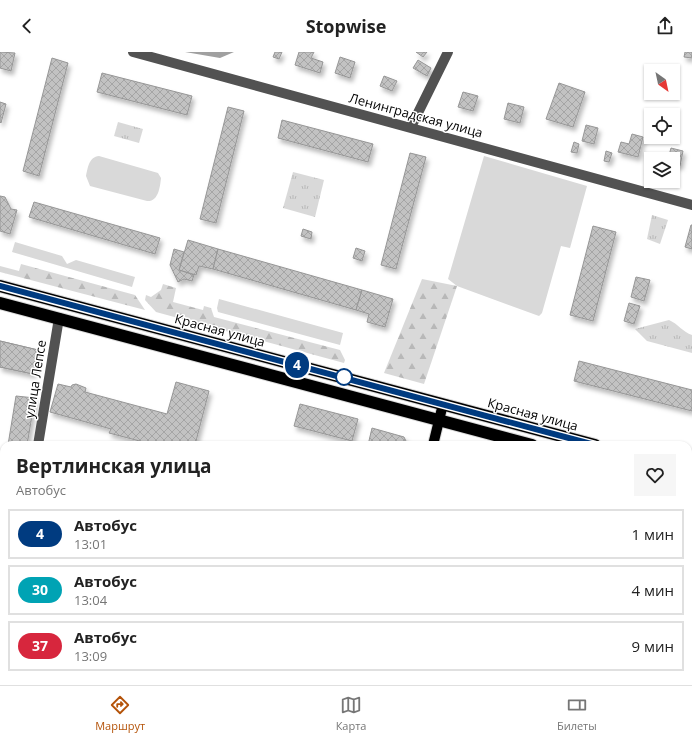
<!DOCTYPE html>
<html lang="ru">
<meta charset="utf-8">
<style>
:root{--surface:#fff;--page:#f6f6f6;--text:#222;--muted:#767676;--line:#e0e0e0;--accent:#b45309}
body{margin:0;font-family:"Open Sans",sans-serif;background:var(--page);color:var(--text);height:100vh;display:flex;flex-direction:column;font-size:15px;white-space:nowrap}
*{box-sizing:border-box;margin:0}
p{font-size:13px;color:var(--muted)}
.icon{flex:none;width:22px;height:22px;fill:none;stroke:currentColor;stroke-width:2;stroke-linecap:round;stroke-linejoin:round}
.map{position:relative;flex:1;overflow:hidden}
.side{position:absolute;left:0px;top:389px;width:692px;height:244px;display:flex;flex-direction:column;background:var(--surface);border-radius:12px 12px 0 0;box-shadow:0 1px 3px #0004}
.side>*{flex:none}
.badge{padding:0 8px;border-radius:13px;font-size:14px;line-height:26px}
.needle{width:26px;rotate:147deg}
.controls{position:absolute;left:644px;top:12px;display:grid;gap:8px}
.controls a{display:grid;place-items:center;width:36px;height:36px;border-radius:0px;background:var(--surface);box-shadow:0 1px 3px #0004;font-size:20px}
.map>.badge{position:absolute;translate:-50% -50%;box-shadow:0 0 0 2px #fff}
.round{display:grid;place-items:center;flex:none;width:42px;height:42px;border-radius:0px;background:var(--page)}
.headline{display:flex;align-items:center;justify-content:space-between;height:68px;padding:0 16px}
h1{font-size:19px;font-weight:700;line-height:30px}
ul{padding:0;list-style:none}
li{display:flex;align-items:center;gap:12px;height:50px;margin:0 8px 6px;padding:0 8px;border:2px solid var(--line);border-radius:0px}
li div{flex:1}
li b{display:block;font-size:15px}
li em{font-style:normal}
li .badge{min-width:44px;font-weight:700;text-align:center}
header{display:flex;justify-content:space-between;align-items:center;height:52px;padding:0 16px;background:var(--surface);font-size:18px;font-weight:700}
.dock{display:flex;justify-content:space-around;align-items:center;height:56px;border-top:1px solid var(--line);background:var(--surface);font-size:11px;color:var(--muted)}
.dock a{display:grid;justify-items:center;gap:2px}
.dock .current{color:var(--accent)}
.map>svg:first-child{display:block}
</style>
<header><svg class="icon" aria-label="back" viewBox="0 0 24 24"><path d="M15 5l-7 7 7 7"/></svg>Stopwise<svg class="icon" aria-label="share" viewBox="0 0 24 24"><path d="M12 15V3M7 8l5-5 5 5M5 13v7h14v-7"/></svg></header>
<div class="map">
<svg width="692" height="633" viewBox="0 0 692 633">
<defs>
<pattern id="forest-firs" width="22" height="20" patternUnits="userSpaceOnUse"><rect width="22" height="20" fill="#d9d9d9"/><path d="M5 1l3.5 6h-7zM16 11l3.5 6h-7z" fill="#b8b8b8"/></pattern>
<pattern id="park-tufts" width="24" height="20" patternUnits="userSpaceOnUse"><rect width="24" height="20" fill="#d9d9d9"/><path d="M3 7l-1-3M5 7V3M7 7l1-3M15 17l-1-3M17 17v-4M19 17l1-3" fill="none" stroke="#b8b8b8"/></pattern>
<pattern id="building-cross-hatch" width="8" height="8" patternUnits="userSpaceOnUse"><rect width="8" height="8" fill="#c2c2c2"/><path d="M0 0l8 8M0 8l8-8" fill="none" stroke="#a5a5a5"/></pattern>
<filter id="shadow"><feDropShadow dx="2.5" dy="4" stdDeviation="2" flood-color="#0004"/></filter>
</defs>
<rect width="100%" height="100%" fill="#fff"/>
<!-- green -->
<g fill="#d9d9d9">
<path d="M 99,104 L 158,121 L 161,126 C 160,136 158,150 147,149 L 90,134 L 86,124 C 88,115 89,105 99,104 Z"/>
<polygon points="484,104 587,134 570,196 561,194 542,261 539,264 457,234 448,227"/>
<polygon points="15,190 62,204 67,212 76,208 135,225 132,235 12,200"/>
<polygon points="219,247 343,281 340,293 218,260 217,256"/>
<polygon points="4,601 4,629 103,629 109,633 0,633 0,602"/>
</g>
<!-- forest -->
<g fill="url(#forest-firs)">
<polygon points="21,212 135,243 145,258 0,220 0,214 19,219"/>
<polygon points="422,227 457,234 424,332 384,321"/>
<polygon points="163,232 176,236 173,250 203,258 204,254 211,256 214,265 340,298 345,308 344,311 156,260 145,248 146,243 151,245 161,238"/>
<polygon points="688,444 692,446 692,468 688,466"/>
</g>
<!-- park -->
<g fill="url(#park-tufts)">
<polygon points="118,70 143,77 139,91 114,84"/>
<polygon points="293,120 324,128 315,165 283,156"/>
<polygon points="652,163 668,168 660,192 647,187"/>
<path d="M 669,268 C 678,272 683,280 692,283 L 692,301 L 647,289 L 635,277 Z"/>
</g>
<!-- water -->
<polygon fill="#a0a0a0" points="185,0 234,0 220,6"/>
<!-- building -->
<g fill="url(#building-cross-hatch)" stroke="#969696" filter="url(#shadow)">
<polygon points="0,0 15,1 11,19 0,16"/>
<polygon points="275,0 282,0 279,7 273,5"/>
<polygon points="299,0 314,0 311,6 323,10 320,21 295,13"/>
<polygon points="416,0 427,0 423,5"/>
<polygon points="685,0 692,0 692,6 684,5"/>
<polygon points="340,5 355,10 350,26 335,21"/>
<polygon points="52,6 68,11 39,124 23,119"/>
<polygon points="418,8 431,16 427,24 413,16"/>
<polygon points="102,21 192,44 187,63 97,40"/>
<polygon points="384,24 397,29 392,39 380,34"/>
<polygon points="559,31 585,40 573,75 546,67"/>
<polygon points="463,40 478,44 473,59 458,55"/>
<polygon points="0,50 6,52 1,71 0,70"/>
<polygon points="508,51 524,55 520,71 504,67"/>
<polygon points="228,55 244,59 216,171 200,167"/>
<polygon points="282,68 373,92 368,110 278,86"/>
<polygon points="586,73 598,76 594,92 582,89"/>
<polygon points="632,82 643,85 638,105 618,100 621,90 629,92"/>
<polygon points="574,90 579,92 577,101 571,100"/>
<polygon points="671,96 683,99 680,114 673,112 673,107 668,107"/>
<polygon points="606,99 612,101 609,110 604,109"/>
<polygon points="410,101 426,105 396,217 381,213"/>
<polygon points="648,110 651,111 651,122 645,120"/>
<polygon points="0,144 5,145 11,157 17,158 10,182 0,179"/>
<polygon points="34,150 160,186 155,202 29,165"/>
<polygon points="691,173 692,173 692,197 685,195"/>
<polygon points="593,174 616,180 593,269 570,263"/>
<polygon points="303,177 312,180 311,187 301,184"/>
<polygon points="188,188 218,197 213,217 199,214 196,223 179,218"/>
<polygon points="356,196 365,199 362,209 353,206"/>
<polygon points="174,197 184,200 179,218 194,223 192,229 184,227 178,230 170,213"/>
<polygon points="218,197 362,238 356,258 213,217"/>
<polygon points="636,225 650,228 644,249 631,245"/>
<polygon points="362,238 393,247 385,275 367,270 369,262 356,258"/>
<polygon points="629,251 640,254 634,272 624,269"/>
<polygon points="0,289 38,298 33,322 0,315"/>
<polygon points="0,289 38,298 33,322 0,315"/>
<polygon points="579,309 692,338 692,359 574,329"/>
<polygon points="176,330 209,339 195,393 155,393 109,381 111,377 50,360 58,332 71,335 72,333 76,332 86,336 85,340 167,362"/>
<polygon points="16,344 35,346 27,393 8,393"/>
<polygon points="300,352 358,367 352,389 294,374"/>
<polygon points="372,376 404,385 408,393 368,393"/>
<polygon points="0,490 3,491 0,503"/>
<polygon points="688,524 692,525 692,548 688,547"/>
<polygon points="688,587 692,590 688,597"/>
<polygon points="125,629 142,629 147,633 131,633"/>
<polygon points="162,629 177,629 182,633 167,633"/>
<polygon points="256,629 265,629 263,633"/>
<polygon points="318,629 329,629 332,633 322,633"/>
<polygon points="338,629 341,629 344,633 333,633"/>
<polygon points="499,629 511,629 508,633 505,633"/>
<polygon points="624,629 640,629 637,633 629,633"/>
</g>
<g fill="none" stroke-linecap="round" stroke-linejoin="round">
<!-- major casing -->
<g stroke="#dbdbdb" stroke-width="12">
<g id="major">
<polyline points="433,393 443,352"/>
<polyline points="422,629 426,633"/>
</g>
</g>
<!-- highway casing -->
<g stroke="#dbdbdb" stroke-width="14">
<g id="highway">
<polyline points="0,234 595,393"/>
<polyline points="0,251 532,393"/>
<polyline points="688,418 692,419"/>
<polyline points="688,435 692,436"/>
</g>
</g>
<!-- minor -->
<g stroke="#525252" stroke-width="10">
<polyline points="133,0 692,153"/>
<polyline points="411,75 448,0"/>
<polyline points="38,393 59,266"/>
<polyline points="688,561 692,563"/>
<polyline points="373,633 373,629"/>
</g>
<!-- major -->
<use href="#major" stroke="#000" stroke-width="10"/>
<!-- highway -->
<use href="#highway" stroke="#000" stroke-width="12"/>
</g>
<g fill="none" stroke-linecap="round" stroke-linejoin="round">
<!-- line casing -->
<g stroke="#fff" stroke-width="9">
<polyline id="line" points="0,234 595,393"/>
</g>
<!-- line -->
<use href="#line" stroke="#003b80" stroke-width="6"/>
</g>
<!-- markers -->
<circle fill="#fff" stroke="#003b80" stroke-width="2" cx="344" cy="325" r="8"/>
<g text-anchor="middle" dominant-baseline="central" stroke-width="3" stroke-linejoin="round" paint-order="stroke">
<!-- street labels -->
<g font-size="13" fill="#000" stroke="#fff">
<text transform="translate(416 63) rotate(15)">Ленинградская улица</text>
<text transform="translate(220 278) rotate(15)">Красная улица</text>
<text transform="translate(35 327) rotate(-81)">улица Лепсе</text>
<text transform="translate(533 362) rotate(15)">Красная улица</text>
</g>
</g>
</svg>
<div class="controls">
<a><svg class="needle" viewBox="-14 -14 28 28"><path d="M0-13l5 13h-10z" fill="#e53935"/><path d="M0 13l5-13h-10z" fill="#767676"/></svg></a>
<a><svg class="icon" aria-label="locate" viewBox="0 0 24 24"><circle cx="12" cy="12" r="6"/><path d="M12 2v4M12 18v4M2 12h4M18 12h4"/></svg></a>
<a><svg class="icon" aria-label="layers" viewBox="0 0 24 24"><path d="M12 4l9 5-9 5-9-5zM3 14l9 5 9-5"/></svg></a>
</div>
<b class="badge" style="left:297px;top:313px;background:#003b80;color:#fff">4</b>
<section class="side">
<div class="headline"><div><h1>Вертлинская улица</h1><p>Автобус</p></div><a class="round"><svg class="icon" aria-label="heart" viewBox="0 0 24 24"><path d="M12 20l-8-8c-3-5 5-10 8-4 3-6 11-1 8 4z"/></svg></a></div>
<ul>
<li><span class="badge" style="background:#003b80;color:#fff">4</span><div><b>Автобус</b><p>13:01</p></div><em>1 мин</em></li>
<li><span class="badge" style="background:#00a3b4;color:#fff">30</span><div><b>Автобус</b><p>13:04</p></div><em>4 мин</em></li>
<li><span class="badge" style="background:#d7263d;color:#fff">37</span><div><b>Автобус</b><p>13:09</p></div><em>9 мин</em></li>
</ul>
</section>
</div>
<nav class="dock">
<a class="current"><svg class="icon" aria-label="directions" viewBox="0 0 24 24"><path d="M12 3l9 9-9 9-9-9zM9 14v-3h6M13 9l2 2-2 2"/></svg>Маршрут</a>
<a><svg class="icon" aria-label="map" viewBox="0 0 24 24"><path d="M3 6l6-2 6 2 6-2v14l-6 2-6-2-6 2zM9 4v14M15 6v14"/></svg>Карта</a>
<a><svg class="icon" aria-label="tickets" viewBox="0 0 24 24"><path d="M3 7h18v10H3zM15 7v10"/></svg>Билеты</a>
</nav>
